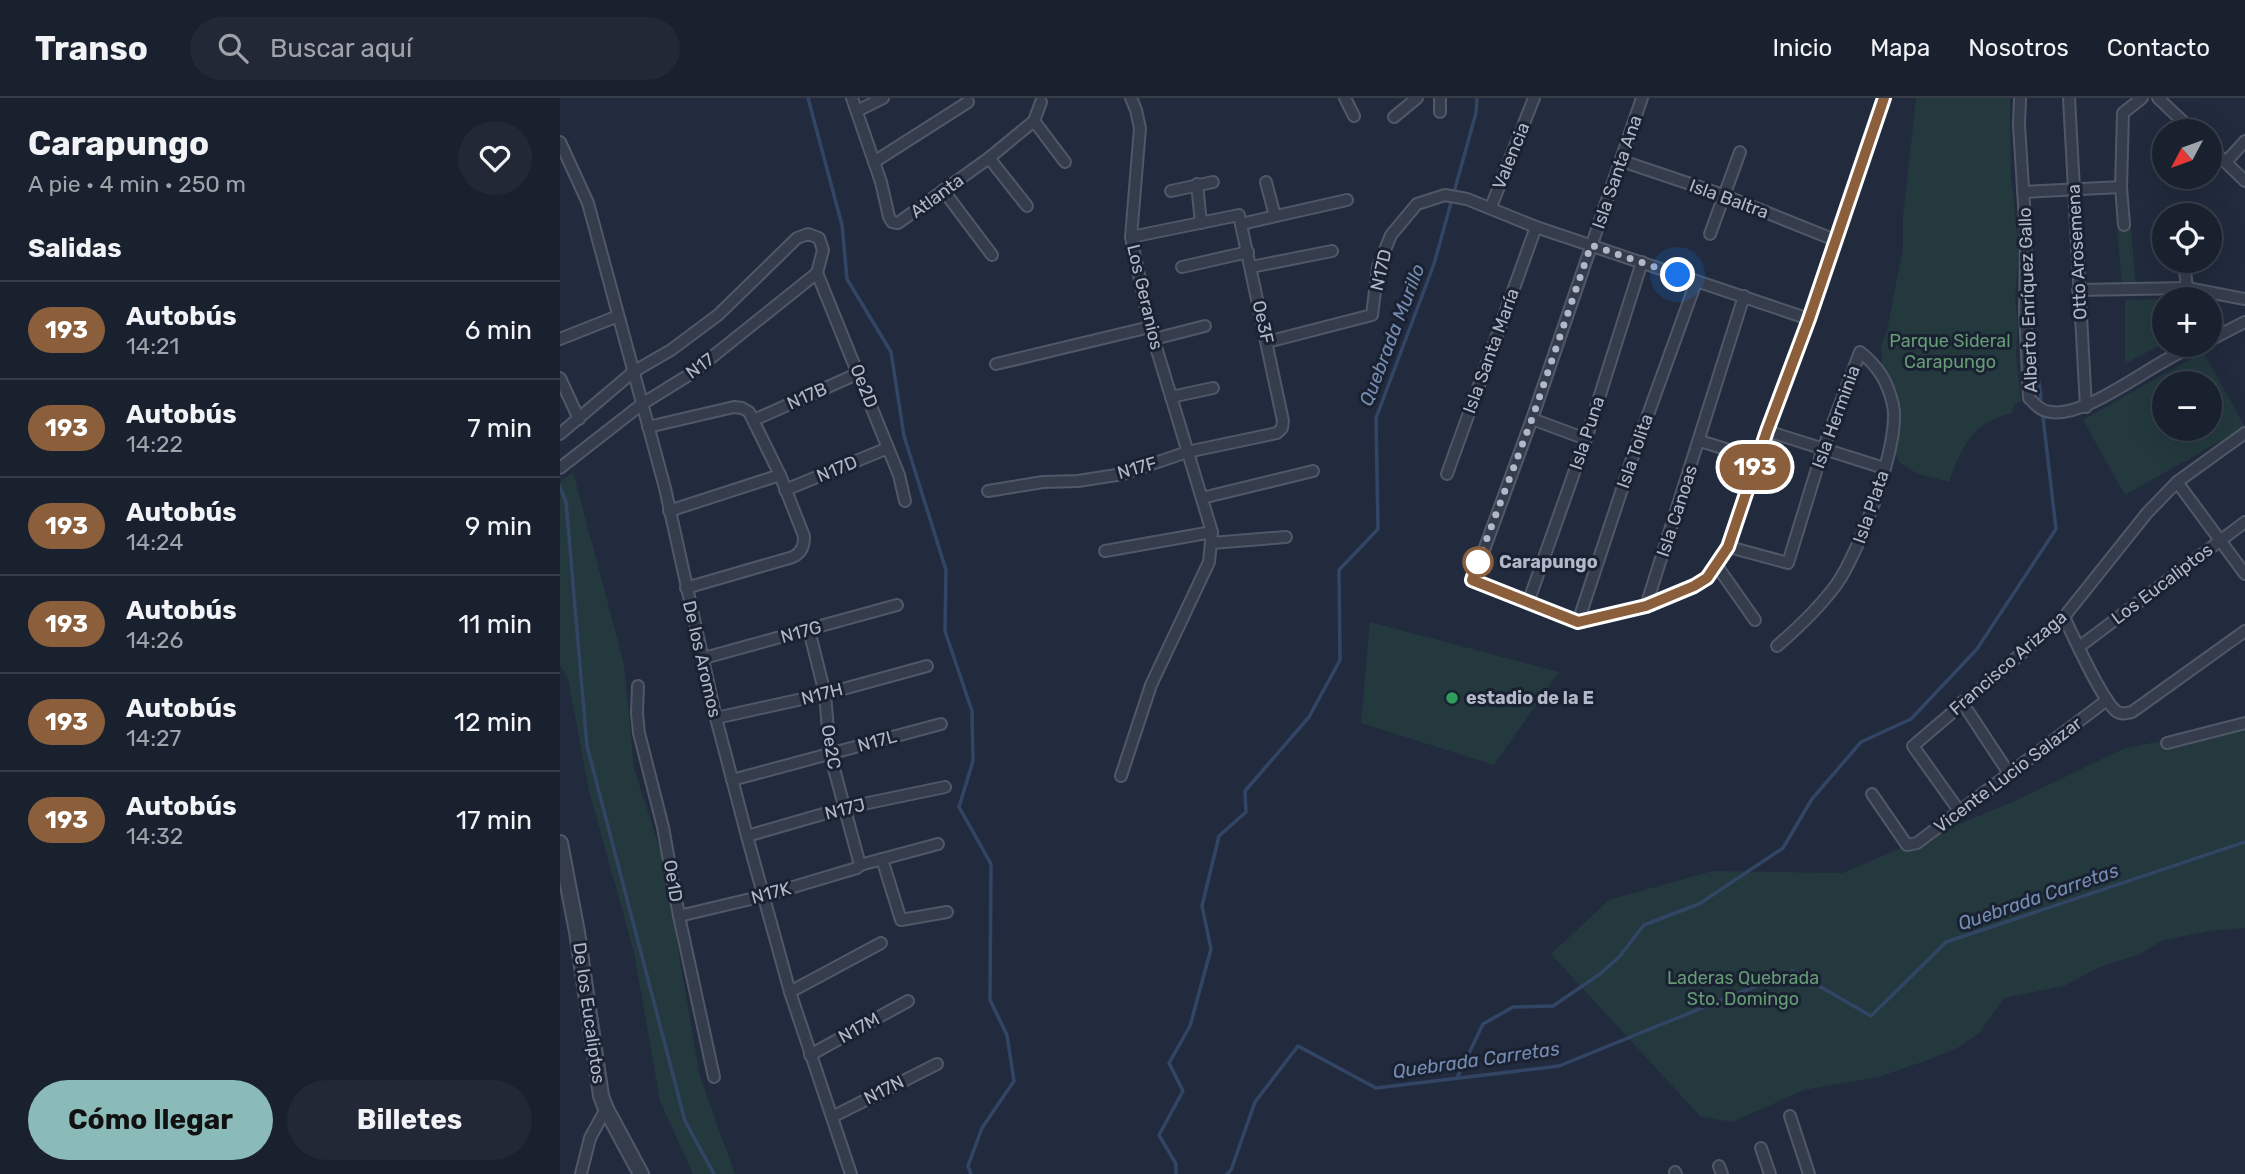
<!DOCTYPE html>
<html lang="es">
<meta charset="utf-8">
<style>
:root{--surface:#19202e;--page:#222836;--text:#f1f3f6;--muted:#9fa3aa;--line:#373e4a;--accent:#8bbbb9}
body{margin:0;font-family:Rubik,sans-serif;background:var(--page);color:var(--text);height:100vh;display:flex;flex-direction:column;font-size:26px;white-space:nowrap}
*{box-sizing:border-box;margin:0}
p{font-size:23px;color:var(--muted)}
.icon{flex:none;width:38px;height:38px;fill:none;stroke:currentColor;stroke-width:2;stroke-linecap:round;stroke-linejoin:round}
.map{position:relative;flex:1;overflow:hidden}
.details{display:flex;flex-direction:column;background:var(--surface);width:560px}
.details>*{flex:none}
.badge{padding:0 14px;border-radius:23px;font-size:24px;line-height:46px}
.needle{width:46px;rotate:229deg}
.controls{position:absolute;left:1592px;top:21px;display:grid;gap:14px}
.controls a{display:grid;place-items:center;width:70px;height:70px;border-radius:50%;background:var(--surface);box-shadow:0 7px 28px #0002,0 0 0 2px var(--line);font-size:35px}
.you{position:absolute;width:35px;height:35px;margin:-18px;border:5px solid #fff;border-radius:50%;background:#1a73e8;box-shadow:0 0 0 10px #1a73e833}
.map>.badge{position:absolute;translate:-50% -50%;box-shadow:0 0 0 4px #fff}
h2{padding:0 28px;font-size:26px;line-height:63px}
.round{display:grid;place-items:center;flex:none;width:74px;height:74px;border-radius:37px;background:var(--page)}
.overview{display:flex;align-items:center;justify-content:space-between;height:119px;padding:0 28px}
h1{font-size:33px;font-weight:700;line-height:52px}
.action{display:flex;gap:14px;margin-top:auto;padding:14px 28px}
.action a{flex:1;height:80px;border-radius:42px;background:var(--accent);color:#111;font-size:28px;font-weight:700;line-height:80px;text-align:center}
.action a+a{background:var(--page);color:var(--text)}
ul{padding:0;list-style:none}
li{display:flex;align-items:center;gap:21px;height:98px;padding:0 28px;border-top:2px solid var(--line)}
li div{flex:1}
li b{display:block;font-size:26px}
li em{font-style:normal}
li .badge{min-width:77px;font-weight:700;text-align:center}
header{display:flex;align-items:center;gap:42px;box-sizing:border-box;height:98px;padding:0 35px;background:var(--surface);border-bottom:2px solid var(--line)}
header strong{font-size:33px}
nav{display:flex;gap:38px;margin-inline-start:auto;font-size:24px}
.search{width:490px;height:63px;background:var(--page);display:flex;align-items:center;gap:18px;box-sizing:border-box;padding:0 24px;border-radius:38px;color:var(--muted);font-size:26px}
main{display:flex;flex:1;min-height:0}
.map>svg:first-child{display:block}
</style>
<header>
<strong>Transo</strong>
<div class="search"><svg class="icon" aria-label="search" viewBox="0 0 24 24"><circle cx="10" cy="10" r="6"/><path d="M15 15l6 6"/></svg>Buscar aquí</div>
<nav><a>Inicio</a><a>Mapa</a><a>Nosotros</a><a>Contacto</a></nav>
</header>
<main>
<section class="details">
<div class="overview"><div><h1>Carapungo</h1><p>A pie · 4 min · 250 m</p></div><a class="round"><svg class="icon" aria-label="heart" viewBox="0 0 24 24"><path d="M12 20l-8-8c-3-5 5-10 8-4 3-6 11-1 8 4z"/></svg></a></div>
<h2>Salidas</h2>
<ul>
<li><span class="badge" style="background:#8b5e3c;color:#fff">193</span><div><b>Autobús</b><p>14:21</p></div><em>6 min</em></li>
<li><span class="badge" style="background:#8b5e3c;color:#fff">193</span><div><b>Autobús</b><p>14:22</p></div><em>7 min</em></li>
<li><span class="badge" style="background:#8b5e3c;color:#fff">193</span><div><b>Autobús</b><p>14:24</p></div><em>9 min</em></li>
<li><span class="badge" style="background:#8b5e3c;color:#fff">193</span><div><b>Autobús</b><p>14:26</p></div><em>11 min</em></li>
<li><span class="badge" style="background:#8b5e3c;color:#fff">193</span><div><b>Autobús</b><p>14:27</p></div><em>12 min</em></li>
<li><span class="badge" style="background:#8b5e3c;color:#fff">193</span><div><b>Autobús</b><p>14:32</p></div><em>17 min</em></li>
</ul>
<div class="action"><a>Cómo llegar</a><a>Billetes</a></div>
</section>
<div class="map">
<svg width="1685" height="1076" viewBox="0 0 1685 1076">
<rect width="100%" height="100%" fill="#212b3d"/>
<!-- green -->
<g fill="#23393e" fill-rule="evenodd">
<path d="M 1356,0 L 1450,0 L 1451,78 L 1459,154 L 1455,201 L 1458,224 L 1456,256 L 1461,303 L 1454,306 L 1452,315 C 1412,325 1402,347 1389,384 L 1358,376 L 1339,364 L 1334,352 L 1330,284 L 1322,264 L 1321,248 L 1327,232 L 1343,150 L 1343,119 Z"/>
<polygon points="1571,129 1576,189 1562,190 1557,131"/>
<polygon points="1597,201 1604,245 1565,266 1565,202"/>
<path d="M 1643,254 L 1685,329 L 1565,397 L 1523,322 ZM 1605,285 L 1650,285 L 1650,331 L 1605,331 Z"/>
<polygon points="13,374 64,566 74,671 102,757 140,979 175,1076 133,1076 100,1003 74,854 29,693 8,580 0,567 0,384"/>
<polygon points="810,524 999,574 934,667 801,625"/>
<polygon points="1685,625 1685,830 1648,833 1601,843 1580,856 1540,869 1504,888 1444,900 1420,934 1399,949 1368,962 1318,979 1244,992 1172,1024 1140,1018 991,856 1049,802 1152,773 1282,775 1457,702 1563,651"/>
</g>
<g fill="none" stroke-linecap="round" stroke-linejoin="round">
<!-- stream -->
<g stroke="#334565" stroke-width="3.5">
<polyline points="248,0 282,127 287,181 331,254 344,338 386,472 385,533 412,613 413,663 399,709 431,766 430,902 447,937 454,983 422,1030 408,1068 411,1076"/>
<polyline points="1471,226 1481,300"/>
<polyline points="0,389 6,404 27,648 125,1023 154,1076"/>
<polyline points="897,980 923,926 953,909 993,908 1040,876 1060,858 1084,827 1139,806 1223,750 1252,701 1301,644 1351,621 1417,551 1496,431 1483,319"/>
<polyline points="616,1076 616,1066 599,1037 623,993 609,965 630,928 651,851 642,808 659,738 686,714 685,693 749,619 780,562 779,472 818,431 816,320 874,166 916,15 917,0"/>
<polyline points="667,1076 671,1072 695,1004 738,948 816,990 999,968 1233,873 1311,918 1386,844 1685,744"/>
</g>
<!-- minor casing -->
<g stroke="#505868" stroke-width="14">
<g id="minor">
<polyline points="292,0 321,84 329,119 332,124 338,125 429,60 474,23 481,4"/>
<polyline points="785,0 794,18"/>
<polyline points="880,0 880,14"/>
<polyline points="1082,0 972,321 913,482 1018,524 1086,508 1134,488 1147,479 1169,449 1207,333 1249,221 1324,0"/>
<path d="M 1460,0 L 1459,27 L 1466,138 L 1465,213 L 1469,300 C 1476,307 1481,313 1491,314 C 1529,320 1597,260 1637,247"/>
<polyline points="1509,0 1526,309"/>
<polyline points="1598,0 1633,33"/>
<polyline points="297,13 323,0"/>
<polyline points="834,19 857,0"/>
<polyline points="474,23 505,64"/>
<polyline points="0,44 28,105 105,390 156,620 187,738 230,894 291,1076"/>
<polyline points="1650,49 1685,83"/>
<polyline points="429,60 467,108"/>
<polyline points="1062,63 1163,97 1275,142"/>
<polyline points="314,64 408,4"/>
<polyline points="1666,64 1685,43"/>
<polyline points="706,84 715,118"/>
<polyline points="637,86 641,125"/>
<polyline points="383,92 432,157"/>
<polyline points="611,93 653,84"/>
<polyline points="1463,94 1561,89"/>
<polyline points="931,109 974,0"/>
<polyline points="681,126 787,102"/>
<polyline points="1564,127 1561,89 1563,15 1582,0"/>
<polyline points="1150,136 1180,54"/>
<polyline points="1624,163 1627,190"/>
<polyline points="622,169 688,154"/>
<polyline points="691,169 772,153"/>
<polyline points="257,175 328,350 339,377 345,403"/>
<polyline points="1518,192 1627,190 1685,201"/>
<polyline points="0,241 58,218"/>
<polyline points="594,241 645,228"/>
<polyline points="1650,242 1685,224"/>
<polyline points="707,244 812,217 818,169 831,137 857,106 885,97 907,101 976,129 1249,221"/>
<polyline points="436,266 590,229"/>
<polyline points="0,280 19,321"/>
<polyline points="611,299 653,290"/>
<polyline points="972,321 1026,341"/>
<polyline points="194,322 299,275"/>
<path d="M 88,329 L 174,309 L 182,310 L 189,314 L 220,377 L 244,438 C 244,448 242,454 233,459 L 126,490"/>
<polyline points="1207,333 1324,370"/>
<polyline points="0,336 73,274 111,252 158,217 237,140 248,136 259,140 263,152 257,175 132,275 82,306 0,370"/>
<polyline points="1140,343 1198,361"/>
<polyline points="887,376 976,129"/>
<polyline points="1617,384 1685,476"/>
<polyline points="225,392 328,350"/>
<polyline points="428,393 483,384 518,383 563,376 627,354 717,335 722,330 723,323 679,117 571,139"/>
<polyline points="642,400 753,373"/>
<polyline points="109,413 220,377"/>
<polyline points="651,445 726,439"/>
<path d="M 1169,449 L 1228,465 L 1263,351 L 1300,254 C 1318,268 1328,284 1333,307 C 1341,344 1299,455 1276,487 C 1259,510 1239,529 1217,548"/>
<polyline points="545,453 652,434"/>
<polyline points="1157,468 1195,522"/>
<polyline points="968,505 1026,341 1082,164"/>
<polyline points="1086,508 1184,198"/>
<path d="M 1504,519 C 1513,538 1542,602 1556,613 C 1561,617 1566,615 1572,614 L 1685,533"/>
<polyline points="1018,524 1073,358 1136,184"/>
<polyline points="1519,549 1685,424"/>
<polyline points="144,560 337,507"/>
<polyline points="78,588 77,615 79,635 103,729 119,818 154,979"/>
<polyline points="1402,604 1450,677"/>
<polyline points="156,620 265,596 367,568"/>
<polyline points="1607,645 1685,625"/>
<polyline points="561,678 591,587 649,464 652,434 590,229 571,139 580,30 576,12 571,0"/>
<polyline points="172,682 381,626"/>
<polyline points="1312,696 1347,747 1357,745 1547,602"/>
<polyline points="1400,714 1353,648 1504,519 1587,415 1617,384 1685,335"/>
<polyline points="187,738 284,710 385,689"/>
<polyline points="322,761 341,822 387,814"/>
<polyline points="300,767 378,746"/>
<polyline points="119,818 203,798 297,770 300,767 270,656 265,596 249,532"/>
<polyline points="230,894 321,845"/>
<polyline points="250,957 348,903"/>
<polyline points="1230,1018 1249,1076"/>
<polyline points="272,1019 377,966"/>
<polyline points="1201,1050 1210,1076"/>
<polyline points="1159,1068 1162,1076"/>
<polyline points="1115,1074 1116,1076"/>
<polyline points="21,1076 30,1040 46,1011"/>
</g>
</g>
<!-- tertiary casing -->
<g stroke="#505868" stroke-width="18">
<polyline id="tertiary" points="0,745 17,834 41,998 46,1011 81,1076"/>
</g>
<!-- minor -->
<use href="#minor" stroke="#353d4d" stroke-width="10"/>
<!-- tertiary -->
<use href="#tertiary" stroke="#353d4d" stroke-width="14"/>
</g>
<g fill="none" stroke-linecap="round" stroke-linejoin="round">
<!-- line casing -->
<g stroke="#fff" stroke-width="16">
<polyline id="line" points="918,464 912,482 1018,524 1086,508 1134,488 1147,480 1168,449 1207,333 1249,221 1324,0"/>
</g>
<!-- line -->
<use href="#line" stroke="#8b5e3c" stroke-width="10"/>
<!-- walk -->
<polyline stroke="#b0b8c9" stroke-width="7" stroke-dasharray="0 12.6" points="918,464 972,321 1031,147 1118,177"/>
</g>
<!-- markers -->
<circle fill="#fff" stroke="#8b5e3c" stroke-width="3.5" cx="918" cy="464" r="14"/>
<circle fill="#2e9e5b" stroke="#1a2232" stroke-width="2.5" cx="892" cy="600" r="7"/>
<g text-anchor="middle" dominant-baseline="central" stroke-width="6" stroke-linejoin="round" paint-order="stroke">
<!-- street labels -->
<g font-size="18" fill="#b0b8c9" stroke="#1a2232">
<text transform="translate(951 58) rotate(-68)">Valencia</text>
<text transform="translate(1057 74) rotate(-71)">Isla Santa Ana</text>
<text transform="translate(377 98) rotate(-36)">Atlanta</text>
<text transform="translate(1169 101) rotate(20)">Isla Baltra</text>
<text transform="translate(1517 154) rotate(-93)">Otto Arosemena</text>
<text transform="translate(821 172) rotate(-77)">N17D</text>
<text transform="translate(585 199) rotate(77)">Los Geranios</text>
<text transform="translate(1468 202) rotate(-92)">Alberto Enríquez Gallo</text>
<text transform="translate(703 224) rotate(78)">Oe3F</text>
<text transform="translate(931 253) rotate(-70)">Isla Santa María</text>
<text transform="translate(140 268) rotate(-36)">N17</text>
<text transform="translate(304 288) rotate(68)">Oe2D</text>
<text transform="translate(247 298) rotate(-24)">N17B</text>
<text transform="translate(1276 319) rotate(-70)">Isla Herminia</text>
<text transform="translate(1027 335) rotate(-72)">Isla Puna</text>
<text transform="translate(1075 353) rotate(-71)">Isla Tolita</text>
<text transform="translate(577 370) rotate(-16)">N17F</text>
<text transform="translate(277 371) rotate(-22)">N17D</text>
<text transform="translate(1311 409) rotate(-71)">Isla Plata</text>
<text transform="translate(1117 413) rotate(-72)">Isla Canoas</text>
<text transform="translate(1602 486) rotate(-37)">Los Eucaliptos</text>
<text transform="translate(241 534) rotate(-15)">N17G</text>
<text transform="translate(142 561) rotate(77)">De los Aromos</text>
<text transform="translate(1448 565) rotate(-41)">Francisco Arizaga</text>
<text transform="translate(262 596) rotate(-14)">N17H</text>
<text transform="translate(317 643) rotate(-15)">N17L</text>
<text transform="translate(271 649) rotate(81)">Oe2C</text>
<text transform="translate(1448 677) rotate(-37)">Vicente Lucio Salazar</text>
<text transform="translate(285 711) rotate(-14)">N17J</text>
<text transform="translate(113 783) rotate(81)">Oe1D</text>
<text transform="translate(211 795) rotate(-15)">N17K</text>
<text transform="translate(29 915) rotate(82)">De los Eucaliptos</text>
<text transform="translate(299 930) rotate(-29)">N17M</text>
<text transform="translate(324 992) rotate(-27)">N17N</text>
</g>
<!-- park labels -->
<g font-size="18" fill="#659b75" stroke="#1a2232">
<text x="1390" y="243">Parque Sideral<tspan x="1390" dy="21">Carapungo</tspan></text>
<text x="1183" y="880">Laderas Quebrada<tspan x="1183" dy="21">Sto. Domingo</tspan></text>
</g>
<!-- stop labels -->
<g font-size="18" font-weight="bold" fill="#b0b8c9" stroke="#1a2232" text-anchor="start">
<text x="939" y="464">Carapungo</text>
</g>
<!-- poi labels -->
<g font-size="18" font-weight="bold" fill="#b0b8c9" stroke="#1a2232" text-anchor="start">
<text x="906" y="600">estadio de la E</text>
</g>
<!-- water labels -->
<g font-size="19" font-style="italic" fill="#758cb2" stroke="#1a2232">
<text transform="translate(832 237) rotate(-69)">Quebrada Murillo</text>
<text transform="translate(1478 799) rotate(-19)">Quebrada Carretas</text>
<text transform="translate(916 962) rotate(-8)">Quebrada Carretas</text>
</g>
</g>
</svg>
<div class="controls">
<a><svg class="needle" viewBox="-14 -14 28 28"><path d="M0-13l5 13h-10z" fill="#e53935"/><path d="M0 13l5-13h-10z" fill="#9fa3aa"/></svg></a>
<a><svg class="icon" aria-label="locate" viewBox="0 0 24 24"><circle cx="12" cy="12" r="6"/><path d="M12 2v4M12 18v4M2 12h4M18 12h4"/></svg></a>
<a>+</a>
<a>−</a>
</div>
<div class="you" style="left:1118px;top:177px"></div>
<b class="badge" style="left:1195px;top:369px;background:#8b5e3c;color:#fff">193</b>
</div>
</main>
